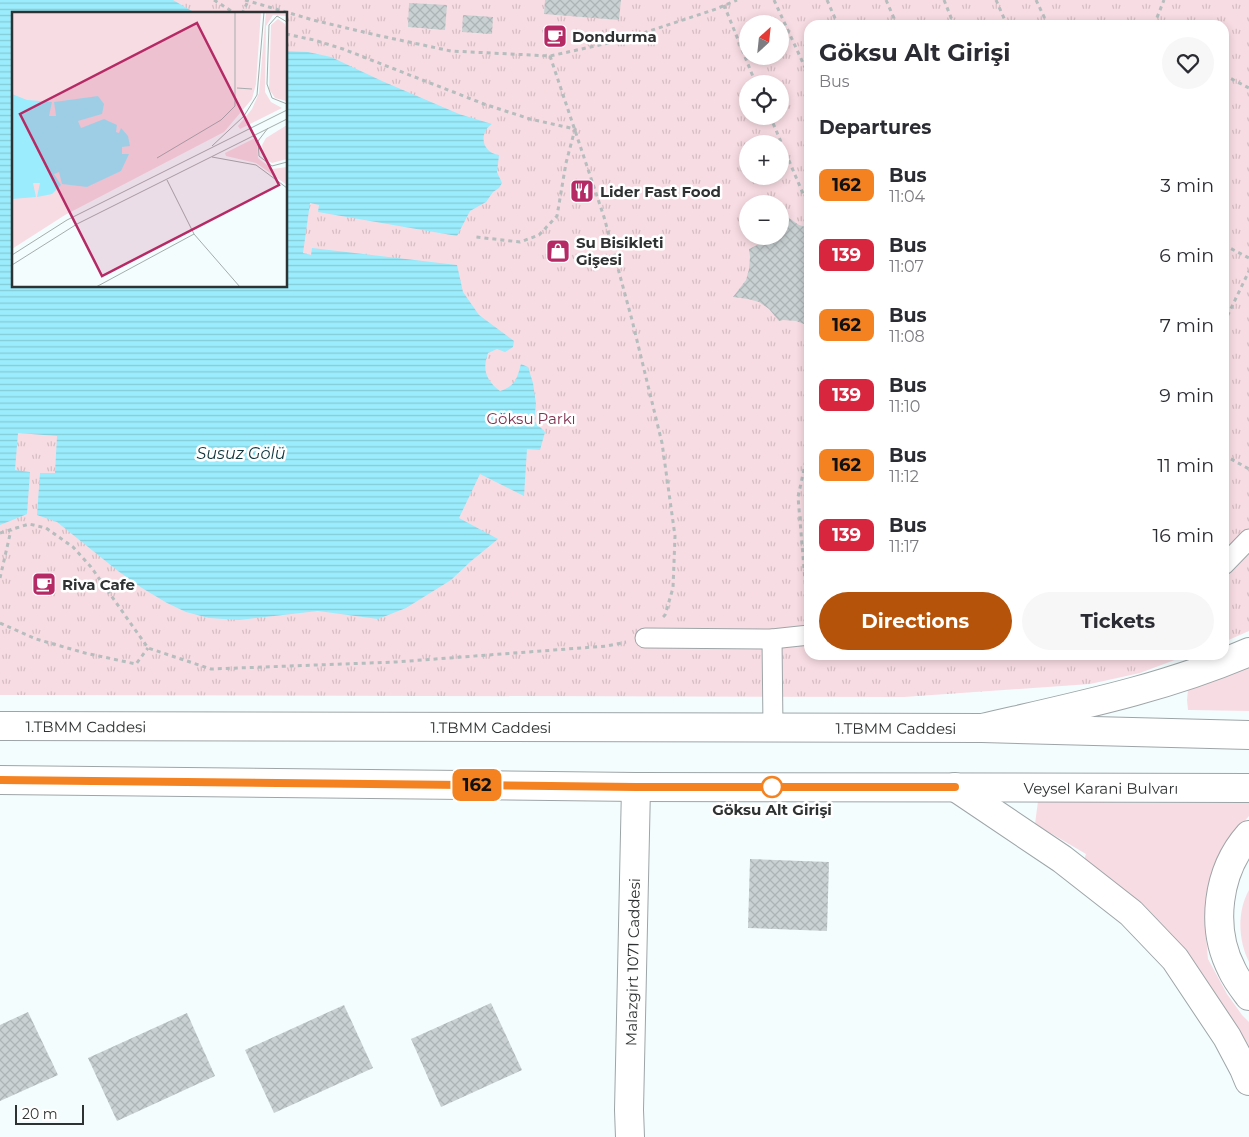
<!DOCTYPE html>
<meta charset="utf-8">
<style>
:root{--surface:#fff;--page:#f7f7f7;--text:#2b2b33;--muted:#7c7c81;--accent:#b45309}
body{margin:0;font-family:Montserrat,sans-serif;background:var(--page);color:var(--text);height:100vh;display:flex;flex-direction:column;font-size:19px;white-space:nowrap}
*{box-sizing:border-box;margin:0}
p{font-size:16px;color:var(--muted)}
.icon{flex:none;width:28px;height:28px;fill:none;stroke:currentColor;stroke-width:2;stroke-linecap:round;stroke-linejoin:round}
.map{position:relative;flex:1;overflow:hidden}
.sheet{position:absolute;left:804px;top:20px;width:425px;height:640px;display:flex;flex-direction:column;background:var(--surface);border-radius:15px;box-shadow:0 2px 8px #0003}
.sheet>*{flex:none}
.badge{padding:0 10px;border-radius:8px;font-size:18px;line-height:32px}
.needle{width:32px;rotate:27deg}
.controls{position:absolute;left:739px;top:15px;display:grid;gap:10px}
.controls a{display:grid;place-items:center;width:50px;height:50px;border-radius:50%;background:var(--surface);box-shadow:0 2px 8px #0003;font-size:25px}
.scale{position:absolute;left:15px;bottom:12px;width:69px;box-sizing:border-box;padding-left:5px;border:2px solid #2f3232;border-top:0;font-size:14px;line-height:18px;white-space:nowrap;color:#2f3232;-webkit-text-stroke:4px #fff;paint-order:stroke}
.map>.badge{position:absolute;translate:-50% -50%;box-shadow:0 0 0 2px #fff}
h2{padding:0 15px;font-size:19px;line-height:45px}
.round{display:grid;place-items:center;flex:none;width:52px;height:52px;border-radius:26px;background:var(--page)}
.overview{display:flex;align-items:center;justify-content:space-between;height:85px;padding:0 15px}
h1{font-size:24px;font-weight:700;line-height:38px}
.primary-button{display:flex;gap:10px;margin-top:auto;padding:10px 15px}
.primary-button a{flex:1;height:58px;border-radius:30px;background:var(--accent);color:#fff;font-size:20px;font-weight:700;line-height:58px;text-align:center}
.primary-button a+a{background:var(--page);color:var(--text)}
ul{padding:0;list-style:none}
li{display:flex;align-items:center;gap:15px;height:70px;padding:0 15px}
li div{flex:1}
li b{display:block;font-size:19px}
li em{font-style:normal}
li .badge{min-width:55px;font-weight:700;text-align:center}
.map>svg:first-child{display:block}
</style>
<div class="map">
<svg width="1249" height="1137" viewBox="0 0 1249 1137">
<defs>
<pattern id="park-tufts" width="24" height="20" patternUnits="userSpaceOnUse" patternTransform="scale(1.25)"><rect width="24" height="20" fill="#f8dce3"/><path d="M3 7l-1-3M5 7V3M7 7l1-3M15 17l-1-3M17 17v-4M19 17l1-3" fill="none" stroke="#d5bdc3"/></pattern>
<pattern id="water-rules" width="6" height="5" patternUnits="userSpaceOnUse" patternTransform="scale(1.25)"><rect width="6" height="5" fill="#9becfc"/><path d="M0 2.5h6" fill="none" stroke="#86cbd8"/></pattern>
<pattern id="building-cross-hatch" width="8" height="8" patternUnits="userSpaceOnUse" patternTransform="scale(1.25)"><rect width="8" height="8" fill="#c9d1d2"/><path d="M0 0l8 8M0 8l8-8" fill="none" stroke="#adb4b5"/></pattern>
</defs>
<rect width="100%" height="100%" fill="#f4fdfe"/>
<!-- grass -->
<g fill="#f8dce3">
<polygon points="1249,666 1249,711 1188,710 1187,700 1188,689"/>
<polygon points="1038,801 1148,803 1249,802 1249,816 1234,833 1221,850 1212,874 1206,897 1205,923 1208,959 1227,994 1242,1015 1249,1022 1249,1048 1243,1037 1213,991 1182,948 1084,860 1086,854 1035,824"/>
<path d="M 1249,890 L 1249,962 C 1238,940 1237,911 1249,890 Z"/>
</g>
<!-- park -->
<path fill="url(#park-tufts)" fill-rule="evenodd" d="M 0,0 L 1249,0 L 1249,631 L 1224,642 L 1224,25 L 809,25 L 809,655 L 1188,655 L 1140,673 L 1090,684 L 904,697 L 0,695 ZM 14,14 L 286,14 L 286,286 L 14,286 ZM 748,24 L 780,24 L 780,56 L 748,56 ZM 748,84 L 780,84 L 780,116 L 748,116 ZM 748,144 L 780,144 L 780,176 L 748,176 ZM 748,204 L 780,204 L 780,236 L 748,236 Z"/>
<!-- water -->
<path fill="url(#water-rules)" d="M 0,0 L 173,0 L 197,14 L 14,14 L 14,286 L 286,286 L 286,51 L 308,52 L 331,57 L 382,81 L 459,114 L 492,124 C 478,133 482,153 499,155 L 497,172 L 502,183 L 499,188 L 493,192 L 486,202 L 470,211 L 457,236 L 318,212 L 319,205 L 310,203 L 303,253 L 311,255 L 312,248 L 457,265 L 463,292 L 479,315 L 514,341 L 513,347 L 505,352 L 497,349 L 488,353 C 482,370 486,380 500,391 C 516,386 517,378 521,364 L 528,367 L 533,383 L 536,404 L 534,421 L 545,432 L 540,450 L 527,449 L 524,496 L 480,474 L 459,518 L 498,539 L 470,562 L 451,580 L 406,608 L 378,619 L 318,611 L 239,620 L 209,618 L 186,612 L 167,603 L 142,588 L 118,571 L 57,522 L 37,515 L 40,473 L 55,473 L 57,436 L 18,433 L 15,470 L 30,472 L 27,514 L 0,525 Z"/>
<!-- building -->
<g fill="url(#building-cross-hatch)">
<polygon points="545,0 621,0 619,20 544,14"/>
<polygon points="409,3 447,5 445,30 408,27"/>
<polygon points="463,15 493,17 492,34 462,32"/>
<polygon points="781,209 789,218 799,225 809,228 809,326 796,321 783,320 779,321 769,309 759,302 748,299 733,297 746,280 749,269 750,257 749,249 759,244 767,236 780,236 780,212"/>
<polygon points="750,859 829,862 827,931 748,928"/>
<polygon points="491,1003 522,1070 441,1107 411,1039"/>
<polygon points="344,1005 373,1068 274,1113 245,1050"/>
<polygon points="28,1012 58,1075 0,1101 0,1025"/>
<polygon points="187,1013 215,1076 117,1121 88,1058"/>
</g>
<g fill="none" stroke-linecap="round" stroke-linejoin="round">
<!-- street casing -->
<g stroke="#9ea5a7" stroke-width="21">
<g id="street">
<polyline points="1224,565 1249,539"/>
<polyline points="645,638 772,639 809,635"/>
<polyline points="772,639 773,728"/>
</g>
</g>
<!-- secondary casing -->
<g stroke="#9ea5a7" stroke-width="30">
<g id="secondary">
<path id="s1" d="M 630,1137 L 629,1110 L 636,787"/>
</g>
</g>
<!-- primary casing -->
<g stroke="#9ea5a7" stroke-width="30">
<g id="primary">
<path id="s2" d="M 0,726 L 982,728 L 1249,735"/>
<path id="s3" d="M 0,780 L 636,787 L 1249,788"/>
</g>
</g>
<!-- highway casing -->
<g stroke="#9ea5a7" stroke-width="30">
<g id="highway">
<path d="M 982,728 C 1073,707 1163,689 1249,652"/>
<polyline points="955,787 1062,859 1131,913 1175,959 1227,1037 1244,1069 1249,1081"/>
<path d="M 1249,835 C 1217,871 1210,928 1232,970 C 1236,979 1243,988 1249,996"/>
</g>
</g>
<!-- path -->
<g stroke="#b5bdbd" stroke-width="3" stroke-dasharray="4 4" stroke-linecap="butt">
<polyline points="214,0 236,14"/>
<polyline points="245,0 313,20 376,35 451,51 550,56 622,40 716,9 737,0"/>
<polyline points="774,0 809,76"/>
<polyline points="827,0 838,25"/>
<polyline points="886,0 897,25"/>
<polyline points="944,0 954,25"/>
<polyline points="996,0 1007,25"/>
<polyline points="1036,0 1048,25"/>
<polyline points="724,5 756,84"/>
<polyline points="242,14 248,1"/>
<polyline points="1154,25 1164,0"/>
<polyline points="286,34 314,40 343,49 484,104 530,119 575,129 566,163 557,216 539,235 520,242 476,237"/>
<polyline points="550,56 604,217 632,320 662,443 675,536 673,588 665,615 663,617"/>
<polyline points="1224,75 1249,88"/>
<polyline points="770,116 804,196 809,198"/>
<polyline points="1224,245 1249,258"/>
<polyline points="1224,323 1249,271"/>
<polyline points="1224,455 1249,469"/>
<polyline points="0,533 29,524 46,528 73,547 91,567 148,648 211,669 396,662 607,646 626,642"/>
<polyline points="0,578 11,530"/>
<polyline points="808,616 798,497 809,446"/>
<polyline points="0,623 36,639 85,653 136,664 148,648"/>
</g>
<!-- street -->
<use href="#street" stroke="#fff" stroke-width="19"/>
<!-- secondary -->
<use href="#secondary" stroke="#fff" stroke-width="28"/>
<!-- primary -->
<use href="#primary" stroke="#fff" stroke-width="28"/>
<!-- highway -->
<use href="#highway" stroke="#fff" stroke-width="28"/>
</g>
<g fill="none" stroke-linecap="round" stroke-linejoin="round">
<!-- line casing -->
<g stroke="#fff" stroke-width="11">
<polyline id="line" points="0,780 636,787 955,787"/>
</g>
<!-- line -->
<use href="#line" stroke="#f58220" stroke-width="8"/>
</g>
<!-- icons -->
<defs>
<g id="cafe-square" transform="scale(1.25)"><rect x="-9" y="-9" width="18" height="18" rx="4" fill="#b52a65" stroke="#fff"/><path d="M-5.5-4.5H6V0H3Q3 3.5 0 3.5H-2.5Q-5.5 3.5-5.5 0ZM3-3.2v2h1.7v-2ZM-6 4.5H4V6H-6Z" fill="#fff"/></g>
<g id="restaurant-square" transform="scale(1.25)"><rect x="-9" y="-9" width="18" height="18" rx="4" fill="#b52a65" stroke="#fff"/><path d="M-5-6h1v4h1v-4h1v4h1v-4h1v5L-1.5 .5V6h-2V.5L-5-1ZM5-6V6H3V1.5H1.5Q1.5-4 5-6Z" fill="#fff"/></g>
<g id="shop-square" transform="scale(1.25)"><rect x="-9" y="-9" width="18" height="18" rx="4" fill="#b52a65" stroke="#fff"/><path d="M-5-2.5h2.3a2.7 3.5 0 0 1 5.4 0H5L5.5 6h-11ZM-1.5-2.5h3a1.5 2.3 0 0 0-3 0Z" fill="#fff"/></g>
</defs>
<g fill-rule="evenodd">
<use href="#cafe-square" x="555" y="36"/>
<use href="#restaurant-square" x="582" y="191"/>
<use href="#shop-square" x="558" y="251"/>
<use href="#cafe-square" x="44" y="584"/>
</g>
<!-- markers -->
<circle fill="#fff" stroke="#f58220" stroke-width="2.5" cx="772" cy="787" r="10"/>
<g text-anchor="middle" dominant-baseline="central" stroke-width="5" stroke-linejoin="round" paint-order="stroke">
<!-- poi labels -->
<g font-size="15" font-weight="bold" fill="#2f3232" stroke="#fff" text-anchor="start">
<text x="572" y="36">Dondurma</text>
<text x="600" y="191">Lider Fast Food</text>
<text x="576" y="242">Su Bisikleti<tspan x="576" dy="17">Gişesi</tspan></text>
<text x="62" y="584">Riva Cafe</text>
</g>
<!-- park labels -->
<g font-size="15" fill="#80334f" stroke="#fff">
<text x="531" y="418">Göksu Parkı</text>
</g>
<!-- street labels -->
<g font-size="15" fill="#2f3232" stroke="#fff">
<text stroke="none"><textPath href="#s2" startOffset="86">1.TBMM Caddesi</textPath></text>
<text stroke="none"><textPath href="#s2" startOffset="491">1.TBMM Caddesi</textPath></text>
<text stroke="none"><textPath href="#s2" startOffset="896">1.TBMM Caddesi</textPath></text>
<text stroke="none"><textPath href="#s3" startOffset="1101">Veysel Karani Bulvarı</textPath></text>
<text stroke="none"><textPath href="#s1" startOffset="175">Malazgirt 1071 Caddesi</textPath></text>
</g>
<!-- stop labels -->
<g font-size="15" font-weight="bold" fill="#2f3232" stroke="#fff">
<text x="772" y="809">Göksu Alt Girişi</text>
</g>
<!-- water labels -->
<g font-size="16" font-style="italic" fill="#0d343b" stroke="#fff">
<text x="241" y="453">Susuz Gölü</text>
</g>
</g>
<!-- overview -->
<g transform="translate(12 12)">
<rect width="275" height="275" fill="#f4fdfe"/>
<path d="M 254,0 L 275,0 L 274,4 L 261,3 L 254,14 L 253,80 L 259,90 L 270,96 L 228,117 L 226,114 L 240,97 L 247,81 ZM 266,7 L 273,12 L 275,20 L 274,89 L 263,86 L 257,77 L 259,13 ZM 275,113 L 275,147 L 260,151 L 252,146 L 250,133 L 254,126 ZM 245,125 L 246,146 L 260,157 L 275,155 L 275,173 L 244,151 L 214,144 L 213,141 Z" fill="#f8dce3"/>
<path d="M 0,0 L 249,0 L 244,72 L 240,87 L 212,120 L 53,203 L 0,237 Z" fill="#f8dce3"/>
<path d="M 0,82 L 15,88 L 40,90 L 37,104 L 44,104 L 42,90 L 86,84 L 92,92 L 90,102 L 66,109 L 69,116 L 92,107 L 105,113 L 104,120 L 107,121 L 109,116 L 116,124 L 118,134 L 110,135 L 110,142 L 117,142 L 109,159 L 75,175 L 50,172 L 47,160 L 42,162 L 49,173 L 40,182 L 25,185 L 28,171 L 21,171 L 24,185 L 0,187 Z" fill="#9becfc"/>
<path fill="none" stroke="#a5acac" stroke-width="1" d="M 275,10 L 265,4 L 257,13 L 255,72 L 260,86 L 275,92M 225,76 L 240,77M 256,116 L 246,129 L 247,144 L 260,154 L 275,150M 200,134 L 232,104 L 245,83 L 252,0M 200,145 L 244,153 L 275,176M 145,146 L 209,108 L 223,94 L 223,0M 155,168 L 182,222 L 228,275M 0,243 L 55,208 L 275,98M 0,253 L 65,212 L 275,107M 84,275 L 182,222"/>
<path fill="#b52a65" fill-opacity="0.15" stroke="#b52a65" stroke-width="2.5" d="M 185,11 L 267,173 L 90,264 L 8,102 Z"/>
<rect width="275" height="275" fill="none" stroke="#2f3232" stroke-width="2.5"/>
</g>
</svg>
<div class="controls">
<a><svg class="needle" viewBox="-14 -14 28 28"><path d="M0-13l5 13h-10z" fill="#e53935"/><path d="M0 13l5-13h-10z" fill="#7c7c81"/></svg></a>
<a><svg class="icon" aria-label="locate" viewBox="0 0 24 24"><circle cx="12" cy="12" r="6"/><path d="M12 2v4M12 18v4M2 12h4M18 12h4"/></svg></a>
<a>+</a>
<a>−</a>
</div>
<div class="scale">20 m</div>
<b class="badge" style="left:477px;top:785px;background:#f58220;color:#111">162</b>
<section class="sheet">
<div class="overview"><div><h1>Göksu Alt Girişi</h1><p>Bus</p></div><a class="round"><svg class="icon" aria-label="heart" viewBox="0 0 24 24"><path d="M12 20l-8-8c-3-5 5-10 8-4 3-6 11-1 8 4z"/></svg></a></div>
<h2>Departures</h2>
<ul>
<li><span class="badge" style="background:#f58220;color:#111">162</span><div><b>Bus</b><p>11:04</p></div><em>3 min</em></li>
<li><span class="badge" style="background:#d7263d;color:#fff">139</span><div><b>Bus</b><p>11:07</p></div><em>6 min</em></li>
<li><span class="badge" style="background:#f58220;color:#111">162</span><div><b>Bus</b><p>11:08</p></div><em>7 min</em></li>
<li><span class="badge" style="background:#d7263d;color:#fff">139</span><div><b>Bus</b><p>11:10</p></div><em>9 min</em></li>
<li><span class="badge" style="background:#f58220;color:#111">162</span><div><b>Bus</b><p>11:12</p></div><em>11 min</em></li>
<li><span class="badge" style="background:#d7263d;color:#fff">139</span><div><b>Bus</b><p>11:17</p></div><em>16 min</em></li>
</ul>
<div class="primary-button"><a>Directions</a><a>Tickets</a></div>
</section>
</div>
